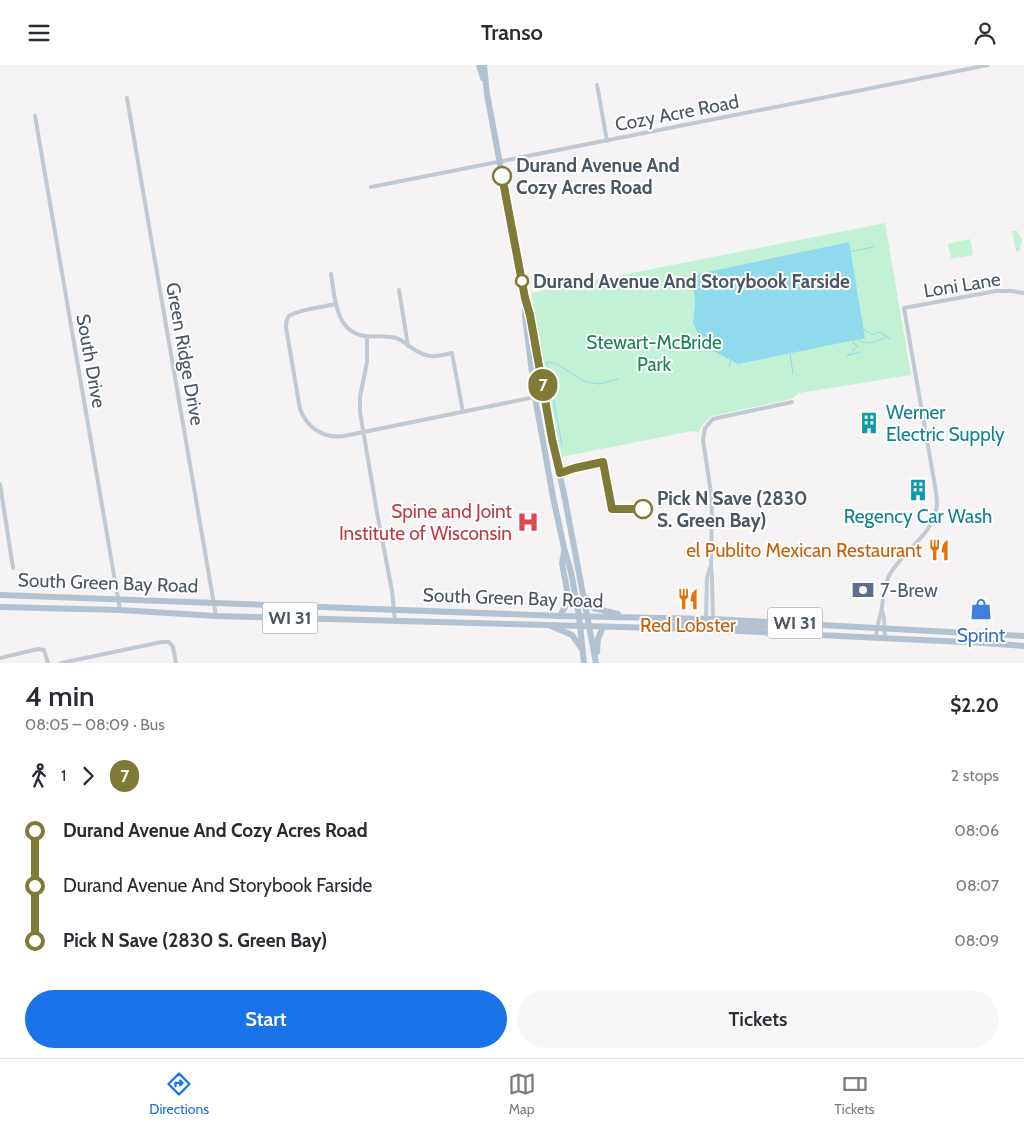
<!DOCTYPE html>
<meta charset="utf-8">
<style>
:root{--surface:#fff;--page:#f7f7f7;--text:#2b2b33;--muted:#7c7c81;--line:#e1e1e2;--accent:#1a73e8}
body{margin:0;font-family:Cabin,sans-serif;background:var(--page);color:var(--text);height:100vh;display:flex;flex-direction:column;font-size:19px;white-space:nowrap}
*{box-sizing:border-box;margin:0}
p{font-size:16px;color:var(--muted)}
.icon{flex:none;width:28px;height:28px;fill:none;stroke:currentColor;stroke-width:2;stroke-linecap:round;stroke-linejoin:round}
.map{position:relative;height:598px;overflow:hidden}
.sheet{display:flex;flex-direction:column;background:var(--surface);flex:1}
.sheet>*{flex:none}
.badge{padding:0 10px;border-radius:16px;font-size:18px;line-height:32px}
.map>.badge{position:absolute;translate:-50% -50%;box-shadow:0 0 0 2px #fff}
.legs{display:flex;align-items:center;gap:8px;height:55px;padding:0 25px;font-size:16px}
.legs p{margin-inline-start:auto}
.summary{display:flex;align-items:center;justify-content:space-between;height:85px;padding:0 25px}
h1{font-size:28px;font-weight:600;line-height:38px}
.primary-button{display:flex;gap:10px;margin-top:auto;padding:10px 25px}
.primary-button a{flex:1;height:58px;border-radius:30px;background:var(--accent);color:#fff;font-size:20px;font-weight:600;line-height:58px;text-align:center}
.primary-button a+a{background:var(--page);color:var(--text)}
ul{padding:0 25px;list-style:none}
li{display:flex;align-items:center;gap:18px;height:55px;font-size:19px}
li i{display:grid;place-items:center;width:8px;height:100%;margin:0 6px;background:currentColor}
li i::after{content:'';width:12px;height:12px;margin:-6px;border:4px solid;border-radius:50%;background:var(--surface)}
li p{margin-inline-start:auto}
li:first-child i{background:linear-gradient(#0000 50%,currentColor 0)}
li:last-child i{background:linear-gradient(currentColor 50%,#0000 0)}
header{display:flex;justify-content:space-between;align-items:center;height:65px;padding:0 25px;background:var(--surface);font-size:22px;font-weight:600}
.tab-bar{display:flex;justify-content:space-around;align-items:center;height:70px;border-top:1px solid var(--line);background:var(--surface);font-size:14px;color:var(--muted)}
.tab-bar a{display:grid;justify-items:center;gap:2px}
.tab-bar .on{color:var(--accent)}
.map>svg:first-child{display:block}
</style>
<header><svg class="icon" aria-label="menu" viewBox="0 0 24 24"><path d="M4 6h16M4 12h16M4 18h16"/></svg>Transo<svg class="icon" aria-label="person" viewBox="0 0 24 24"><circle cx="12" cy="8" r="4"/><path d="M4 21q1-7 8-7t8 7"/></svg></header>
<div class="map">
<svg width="1024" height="598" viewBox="0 0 1024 598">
<rect width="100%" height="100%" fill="#f5f3f3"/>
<!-- green -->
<g fill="#c3f1d5">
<path d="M 885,158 L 911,310 L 799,328 L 791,334 L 712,351 C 705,356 702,360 699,367 L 692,366 L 561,392 L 531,228 Z"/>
<polygon points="1012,166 1017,166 1022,175 1020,184 1018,187 1016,186"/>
<polygon points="969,174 971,177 973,190 951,194 948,179"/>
</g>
<!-- water -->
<polygon fill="#90daee" points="849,177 865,273 738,299 703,280 693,258 695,238 693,210"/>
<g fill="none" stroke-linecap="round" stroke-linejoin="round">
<!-- stream -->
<g stroke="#90daee" stroke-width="1">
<polyline points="849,187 873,182"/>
<polyline points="864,265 874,270 877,267 881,268 890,274"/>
<path d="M 858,274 C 867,282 877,276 887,272"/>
<polyline points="853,276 855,280 858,281 847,291 860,287"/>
<polyline points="790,288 793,309"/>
<polyline points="729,302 731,295"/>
<polyline points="562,381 547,297 555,298 584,316 592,318 599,319 618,314"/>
</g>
<!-- street -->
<g stroke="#c1cad2" stroke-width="4">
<polyline points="597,20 607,76"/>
<polyline points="127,33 216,551"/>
<polyline points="35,51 120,545"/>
<polyline points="371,122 988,0"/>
<path d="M 331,209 C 335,232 335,267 365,271 C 375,272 386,270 396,273 C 402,275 407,280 412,283 C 428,294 435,292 452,288 L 463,347"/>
<polyline points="399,225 408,281"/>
<path d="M 336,239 C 327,241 296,245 289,251 C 286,254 286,258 286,262 L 300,344 C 307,363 324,374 344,371 L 535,332"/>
<polyline points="367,271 367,297 360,332 360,347 378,453 392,526 395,556"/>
<polyline points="0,419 13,503"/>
<polyline points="882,546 884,553 885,574"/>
<polyline points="706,555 707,513 710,503"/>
<polyline points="713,556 712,512 711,501 712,435 703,375 705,363 713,354 792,337"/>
<path d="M 876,573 C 876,564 879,556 881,547 C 884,533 883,522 890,509 C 903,486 935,468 937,440 C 937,434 936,427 935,421 L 904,243 L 996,226 L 1011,226 L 1024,228"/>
<polyline points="0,593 38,584 44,585 48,598"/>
<polyline points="61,598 162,577 169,577 173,582 176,598"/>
</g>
<!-- primary -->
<g stroke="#b3c2d1" stroke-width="6">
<polyline points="479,0 483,13"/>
<polyline points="484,0 487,29 525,233 530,250 552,374 565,434 596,598"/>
<polyline points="525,239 525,251 535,332 553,432 564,483 571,507 579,551 584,598"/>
<polyline points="0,530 560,551 713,554 1024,571"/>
<polyline points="586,533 593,543 618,549"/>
<polyline points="0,542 120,545 216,551 695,564 984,578 1024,581"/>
<polyline points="560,551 566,540 567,525 562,498 564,487"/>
<polyline points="671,560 685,559 706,560 713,554"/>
<polyline points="551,561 572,570 582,584"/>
<polyline points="706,565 713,560 760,562 775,560"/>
<polyline points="782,567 798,563 817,564"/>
<polyline points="597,587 598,574 603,562"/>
</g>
</g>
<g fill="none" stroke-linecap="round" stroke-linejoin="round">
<!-- line-1 casing -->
<g stroke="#fff" stroke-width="11">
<polyline id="line-1" points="502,111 525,233 530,250 552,374 560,408 575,403 603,397 612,444 643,444"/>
</g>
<!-- line-1 -->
<use href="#line-1" stroke="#7f7b37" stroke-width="8"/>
</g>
<!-- icons -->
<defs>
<g id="building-bare" transform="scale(1.725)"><path d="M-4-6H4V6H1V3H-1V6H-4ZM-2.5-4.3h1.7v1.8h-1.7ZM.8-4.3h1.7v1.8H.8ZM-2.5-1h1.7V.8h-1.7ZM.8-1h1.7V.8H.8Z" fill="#0f9aa8" stroke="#fff" stroke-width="2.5" paint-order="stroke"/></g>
<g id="hospital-bare" transform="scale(1.725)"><path d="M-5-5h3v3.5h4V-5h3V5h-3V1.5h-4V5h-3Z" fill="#e0444e" stroke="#fff" stroke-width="2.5" paint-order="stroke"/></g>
<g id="restaurant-bare" transform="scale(1.725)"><path d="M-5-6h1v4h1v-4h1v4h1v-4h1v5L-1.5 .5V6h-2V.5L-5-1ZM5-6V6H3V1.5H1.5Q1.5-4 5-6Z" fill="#e8710a" stroke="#fff" stroke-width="2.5" paint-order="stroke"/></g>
<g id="bank-bare" transform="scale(1.725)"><path d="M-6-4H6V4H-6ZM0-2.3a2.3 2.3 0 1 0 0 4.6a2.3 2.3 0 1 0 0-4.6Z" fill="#5c6f8a" stroke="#fff" stroke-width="2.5" paint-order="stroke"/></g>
<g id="shop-bare" transform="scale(1.725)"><path d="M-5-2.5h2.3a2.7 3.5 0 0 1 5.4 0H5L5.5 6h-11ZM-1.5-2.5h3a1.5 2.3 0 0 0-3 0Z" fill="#3f7fe0" stroke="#fff" stroke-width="2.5" paint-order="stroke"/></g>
</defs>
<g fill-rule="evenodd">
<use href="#building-bare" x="869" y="358"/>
<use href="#building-bare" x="918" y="425"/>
<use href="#hospital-bare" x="528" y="457"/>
<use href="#restaurant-bare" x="939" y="485"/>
<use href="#bank-bare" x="863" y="525"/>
<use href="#restaurant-bare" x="688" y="534"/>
<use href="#shop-bare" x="981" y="544"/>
</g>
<!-- markers -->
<g fill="#fff" stroke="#7f7b37" stroke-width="2.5">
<circle cx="502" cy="111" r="9"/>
<circle cx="522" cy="216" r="6"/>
<circle cx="643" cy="444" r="9"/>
</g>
<g text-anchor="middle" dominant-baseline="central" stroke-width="4" stroke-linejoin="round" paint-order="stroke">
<!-- shield labels -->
<g fill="#fff" stroke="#808990" stroke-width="1">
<rect x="262.5" y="537.5" width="55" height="31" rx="4"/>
<rect x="767.5" y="542.5" width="55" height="31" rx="4"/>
</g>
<g font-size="18" font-weight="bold" fill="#4a5661">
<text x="290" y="553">WI 31</text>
<text x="795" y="558">WI 31</text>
</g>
<!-- street labels -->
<g font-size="19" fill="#4a5661" stroke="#fff">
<text transform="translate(677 48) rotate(-11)">Cozy Acre Road</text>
<text transform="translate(962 220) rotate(-9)">Loni Lane</text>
<text transform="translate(185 289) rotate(80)">Green Ridge Drive</text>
<text transform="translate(91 296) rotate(80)">South Drive</text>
<text transform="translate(108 518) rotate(2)">South Green Bay Road</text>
<text transform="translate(513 533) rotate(2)">South Green Bay Road</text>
</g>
<!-- stop labels -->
<g font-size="19" font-weight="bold" fill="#4a5661" stroke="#fff" text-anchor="start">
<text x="516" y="100">Durand Avenue And<tspan x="516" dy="22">Cozy Acres Road</tspan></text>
<text x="533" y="216">Durand Avenue And Storybook Farside</text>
<text x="657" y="433">Pick N Save (2830<tspan x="657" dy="22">S. Green Bay)</tspan></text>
</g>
<!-- park labels -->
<g font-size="19" fill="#17864f" stroke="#fff">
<text x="654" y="277">Stewart-McBride<tspan x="654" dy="22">Park</tspan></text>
</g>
<!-- culture labels -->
<g font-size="19" fill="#0d838f" stroke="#fff" text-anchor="start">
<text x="886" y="347">Werner<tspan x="886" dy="22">Electric Supply</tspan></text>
<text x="918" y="451" text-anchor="middle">Regency Car Wash</text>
</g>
<!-- health labels -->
<g font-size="19" fill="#be3a42" stroke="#fff" text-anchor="end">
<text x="512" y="446">Spine and Joint<tspan x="512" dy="22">Institute of Wisconsin</tspan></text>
</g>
<!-- food labels -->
<g font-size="19" fill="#c56008" stroke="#fff" text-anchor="end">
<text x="922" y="485">el Publito Mexican Restaurant</text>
<text x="688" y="560" text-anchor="middle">Red Lobster</text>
</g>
<!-- service labels -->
<g font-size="19" fill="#4e5e75" stroke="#fff" text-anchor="start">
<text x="880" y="525">7-Brew</text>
</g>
<!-- shop labels -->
<g font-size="19" fill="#366cbe" stroke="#fff">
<text x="981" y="570">Sprint</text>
</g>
</g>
</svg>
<b class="badge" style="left:543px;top:320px;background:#7f7b37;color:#fff">7</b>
</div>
<section class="sheet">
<div class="summary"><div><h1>4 min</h1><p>08:05 – 08:09 · Bus</p></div><b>$2.20</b></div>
<div class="legs"><svg class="icon" aria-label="walk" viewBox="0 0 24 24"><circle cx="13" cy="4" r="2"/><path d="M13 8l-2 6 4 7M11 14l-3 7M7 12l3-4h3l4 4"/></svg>1<svg class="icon" aria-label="forward" viewBox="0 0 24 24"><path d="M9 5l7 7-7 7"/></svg><b class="badge" style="background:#7f7b37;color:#fff">7</b><p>2 stops</p></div>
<ul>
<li><i style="color:#7f7b37"></i><b>Durand Avenue And Cozy Acres Road</b><p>08:06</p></li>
<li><i style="color:#7f7b37"></i><span>Durand Avenue And Storybook Farside</span><p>08:07</p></li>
<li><i style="color:#7f7b37"></i><b>Pick N Save (2830 S. Green Bay)</b><p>08:09</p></li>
</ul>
<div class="primary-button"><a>Start</a><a>Tickets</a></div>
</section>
<nav class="tab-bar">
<a class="on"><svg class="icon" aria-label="directions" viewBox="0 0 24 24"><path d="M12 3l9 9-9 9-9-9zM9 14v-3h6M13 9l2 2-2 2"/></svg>Directions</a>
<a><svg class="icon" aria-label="map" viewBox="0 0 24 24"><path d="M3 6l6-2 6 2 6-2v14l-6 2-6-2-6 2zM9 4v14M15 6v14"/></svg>Map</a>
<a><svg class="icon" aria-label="tickets" viewBox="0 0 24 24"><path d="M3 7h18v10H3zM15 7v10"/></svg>Tickets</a>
</nav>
